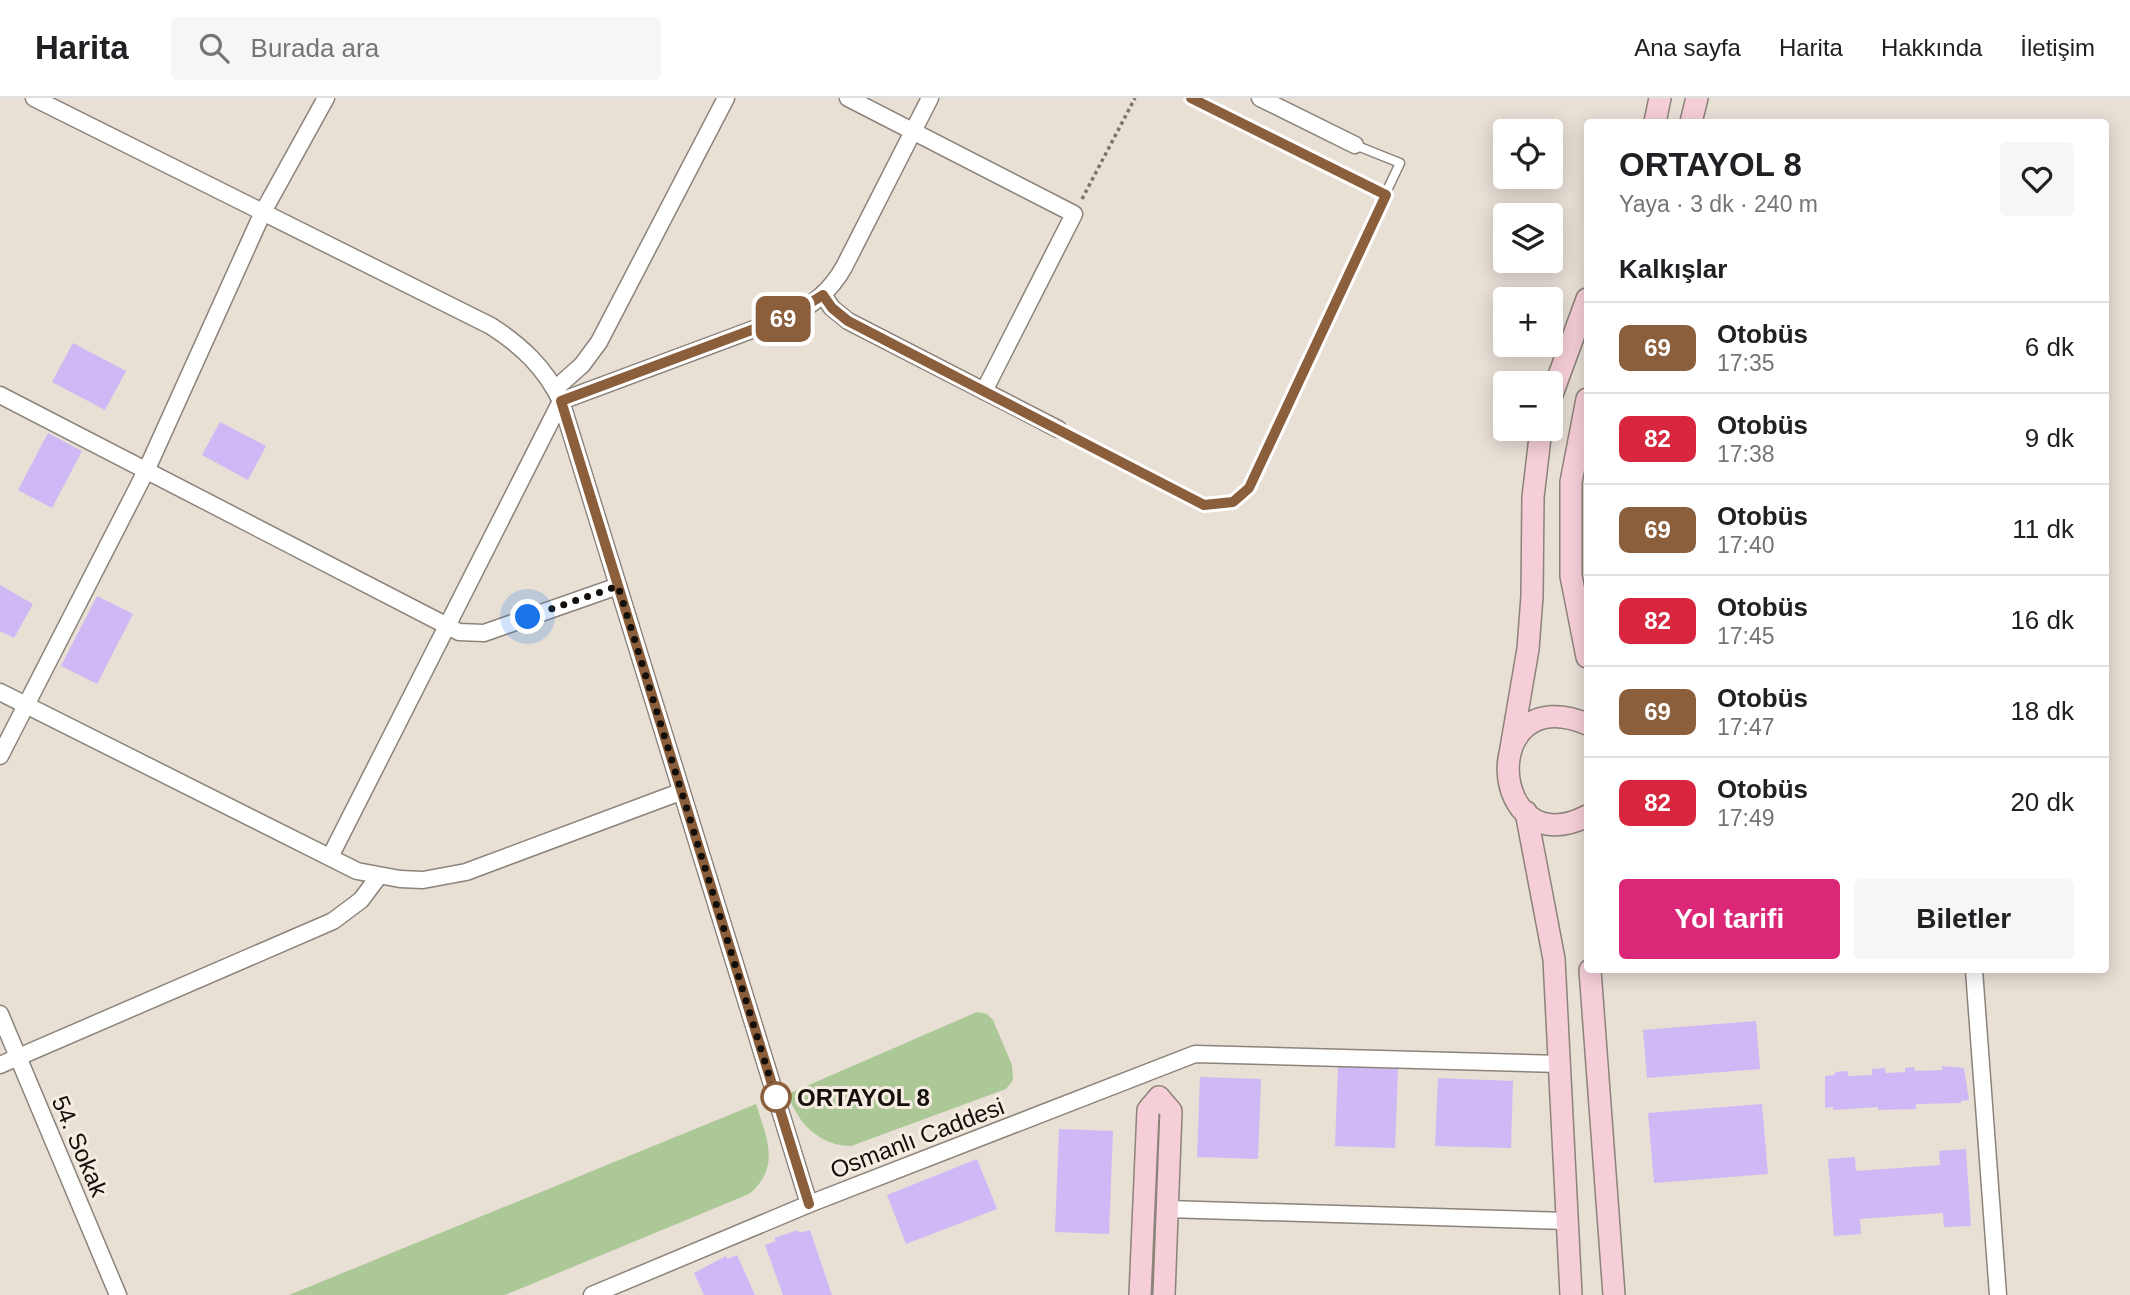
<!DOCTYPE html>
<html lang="tr">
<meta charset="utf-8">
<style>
:root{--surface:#fff;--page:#f6f6f6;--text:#202124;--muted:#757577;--line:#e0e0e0;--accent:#db2777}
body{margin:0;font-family:Helvetica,sans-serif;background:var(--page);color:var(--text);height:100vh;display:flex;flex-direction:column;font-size:26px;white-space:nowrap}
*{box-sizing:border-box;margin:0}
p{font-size:23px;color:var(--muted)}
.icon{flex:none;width:38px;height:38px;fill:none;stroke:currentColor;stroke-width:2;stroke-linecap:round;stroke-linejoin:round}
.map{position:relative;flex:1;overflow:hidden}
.panel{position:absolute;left:1584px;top:21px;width:525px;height:854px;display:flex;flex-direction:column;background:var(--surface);border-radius:7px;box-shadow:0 4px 18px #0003}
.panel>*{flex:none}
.badge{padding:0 14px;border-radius:10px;font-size:24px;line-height:46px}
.tools{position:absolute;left:1493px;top:21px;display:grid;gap:14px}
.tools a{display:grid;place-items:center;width:70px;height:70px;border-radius:7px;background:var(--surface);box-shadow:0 4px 18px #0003;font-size:35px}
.you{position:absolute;width:35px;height:35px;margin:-18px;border:5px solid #fff;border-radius:50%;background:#1a73e8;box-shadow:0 0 0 10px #1a73e833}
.map>.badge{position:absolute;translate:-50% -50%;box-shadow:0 0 0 4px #fff}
h2{padding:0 35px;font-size:26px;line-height:63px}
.round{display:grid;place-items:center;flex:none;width:74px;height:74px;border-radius:7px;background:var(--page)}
.summary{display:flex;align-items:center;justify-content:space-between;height:119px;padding:0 35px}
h1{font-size:33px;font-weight:800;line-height:52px}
.action{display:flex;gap:14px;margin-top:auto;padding:14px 35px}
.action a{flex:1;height:80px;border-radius:7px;background:var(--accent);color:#fff;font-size:28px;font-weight:800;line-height:80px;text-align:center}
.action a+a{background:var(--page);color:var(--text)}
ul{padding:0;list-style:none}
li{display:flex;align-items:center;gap:21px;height:91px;padding:0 35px;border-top:2px solid var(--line)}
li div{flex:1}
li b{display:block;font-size:26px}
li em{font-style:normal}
li .badge{min-width:77px;font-weight:700;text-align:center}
header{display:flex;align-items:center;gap:42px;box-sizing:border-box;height:98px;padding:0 35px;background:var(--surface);border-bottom:2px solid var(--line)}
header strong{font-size:33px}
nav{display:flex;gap:38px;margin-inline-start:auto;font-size:24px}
.search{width:490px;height:63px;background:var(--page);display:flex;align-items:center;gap:18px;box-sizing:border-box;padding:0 24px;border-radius:7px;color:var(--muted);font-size:26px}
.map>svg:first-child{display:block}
</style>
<header>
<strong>Harita</strong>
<div class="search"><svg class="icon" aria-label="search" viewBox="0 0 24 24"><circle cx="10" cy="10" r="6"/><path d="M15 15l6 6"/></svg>Burada ara</div>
<nav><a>Ana sayfa</a><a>Harita</a><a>Hakkında</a><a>İletişim</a></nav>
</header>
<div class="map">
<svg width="2130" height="1197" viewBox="0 0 2130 1197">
<rect width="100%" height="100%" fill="#e8dfd5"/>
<!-- green -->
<g fill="#abc896">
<path d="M 977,914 L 987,916 L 993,922 L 1012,967 L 1013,982 L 1006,991 L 851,1048 C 820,1048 797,1025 788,996 Z"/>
<path d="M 756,1006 C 767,1040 781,1070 749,1096 L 505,1197 L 289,1197 Z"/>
</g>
<!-- building -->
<g fill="#ceb9f6">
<polygon points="73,245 126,273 105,312 52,284"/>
<polygon points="220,324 266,348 248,382 202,357"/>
<polygon points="48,335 82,353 52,410 18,392"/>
<polygon points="0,487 33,506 14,540 0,533"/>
<polygon points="97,498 133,516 97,586 61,568"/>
<polygon points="1756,923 1760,971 1647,980 1643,932"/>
<polygon points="1942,968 1964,970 1969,1002 1961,1003 1961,1005 1916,1006 1916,1011 1878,1012 1878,1009 1833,1012 1833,1009 1825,1010 1825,978 1835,977 1835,974 1848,973 1848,978 1872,977 1872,971 1885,970 1886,975 1905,974 1905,970 1914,969 1915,973 1942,972"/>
<polygon points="1338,969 1398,971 1395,1050 1335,1048"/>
<polygon points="1200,979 1261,981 1258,1061 1197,1059"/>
<polygon points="1438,980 1513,983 1511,1050 1435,1048"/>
<polygon points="1762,1006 1768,1076 1654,1085 1648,1015"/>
<polygon points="1059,1031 1113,1033 1109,1136 1055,1134"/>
<polygon points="1966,1051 1971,1128 1944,1129 1943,1115 1860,1121 1861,1136 1834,1138 1828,1061 1855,1059 1856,1073 1940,1067 1939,1053"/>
<polygon points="977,1061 997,1111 906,1146 887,1097"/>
<polygon points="798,1132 799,1135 810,1132 832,1197 783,1197 765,1147 776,1143 774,1140"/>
<polygon points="737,1157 755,1197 704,1197 694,1175 726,1158 727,1161"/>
</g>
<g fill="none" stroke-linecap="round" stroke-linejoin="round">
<!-- lane casing -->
<g stroke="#8c837a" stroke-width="11">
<g id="lane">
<polyline points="1191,0 1386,97"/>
<polyline points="1058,331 1204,406 1223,407 1244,396 1400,65 1355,47"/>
</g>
</g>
<!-- street casing -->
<g stroke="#8c837a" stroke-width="19">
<g id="street">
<path d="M 34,0 L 491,228 C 522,248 545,270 561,303 L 809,1106"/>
<polyline points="848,0 1074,116 984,293"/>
<polyline points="1260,0 1355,47"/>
<polyline points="823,197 832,210 848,223 1058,331"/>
<polyline points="555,291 582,267 599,244 726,0"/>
<polyline points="0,297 459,534 484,535 618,488"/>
<polyline points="0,594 357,773 400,781 423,782 466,774 680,694"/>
<polyline points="0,658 146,373 263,114 326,0"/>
<path d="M 330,759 L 561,303 L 789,218 C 813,208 831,192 844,169 L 930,0"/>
<polyline points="1974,872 1998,1197"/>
<polyline points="0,916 118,1197"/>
<polyline points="0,967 333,823 361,802 379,778"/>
<polyline points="1167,1111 1567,1123"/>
<polyline points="592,1197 809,1106 1195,956 1560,966"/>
</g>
</g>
<!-- secondary casing -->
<g stroke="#8c837a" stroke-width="24">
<g id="secondary">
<polyline points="1655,24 1660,0"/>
<polyline points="1691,24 1697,0"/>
<polyline points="1587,301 1571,384 1571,478 1587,559"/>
<polyline points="1550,302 1587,201"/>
<path d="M 1587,626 C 1476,580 1488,769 1587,718"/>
<polyline points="1511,650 1528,551 1532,498 1533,399 1541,331"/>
<polyline points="1526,714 1554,861 1571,1197"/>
<polyline points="1590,872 1614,1197"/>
<polyline points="1140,1197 1148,1012 1159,999 1171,1013 1164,1197"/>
</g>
</g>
<!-- path -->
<polyline stroke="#7a746d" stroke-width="3.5" stroke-dasharray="3.5 3.5" stroke-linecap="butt" points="1082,101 1135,0"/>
<!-- lane -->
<use href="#lane" stroke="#fff" stroke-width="8"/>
<!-- street -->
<use href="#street" stroke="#fff" stroke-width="16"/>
<!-- secondary -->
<use href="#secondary" stroke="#f6ced7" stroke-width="21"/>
</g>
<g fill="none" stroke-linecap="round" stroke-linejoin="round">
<!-- line casing -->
<g stroke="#fff" stroke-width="16">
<polyline id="line" points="809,1106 561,303 789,218 823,197 832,210 848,223 1204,407 1233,404 1249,390 1386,97 1191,0"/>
</g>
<!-- line -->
<use href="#line" stroke="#8b5e3c" stroke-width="10"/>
<!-- walk -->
<polyline stroke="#13100c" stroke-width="7" stroke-dasharray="0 12.6" points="528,519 618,488 777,1003 776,999"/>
</g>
<!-- markers -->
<circle fill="#fff" stroke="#8b5e3c" stroke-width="3.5" cx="776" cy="999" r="14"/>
<g text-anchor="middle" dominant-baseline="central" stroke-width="6" stroke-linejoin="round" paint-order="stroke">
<!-- stop labels -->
<g font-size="24" font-weight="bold" fill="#13100c" stroke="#f6ece2" text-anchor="start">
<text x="797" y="999">ORTAYOL 8</text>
</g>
<!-- street labels -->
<g font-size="24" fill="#13100c" stroke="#f6ece2">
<text transform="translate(917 1040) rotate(-21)">Osmanlı Caddesi</text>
<text transform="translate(80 1048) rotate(67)">54. Sokak</text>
</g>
</g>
</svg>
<div class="tools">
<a><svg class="icon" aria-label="locate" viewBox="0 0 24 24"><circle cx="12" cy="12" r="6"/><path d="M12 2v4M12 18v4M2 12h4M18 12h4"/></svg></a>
<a><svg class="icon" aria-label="layers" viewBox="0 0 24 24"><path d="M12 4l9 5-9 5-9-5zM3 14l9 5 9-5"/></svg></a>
<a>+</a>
<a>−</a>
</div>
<div class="you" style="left:528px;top:519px"></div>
<b class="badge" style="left:783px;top:221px;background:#8b5e3c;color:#fff">69</b>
<section class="panel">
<div class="summary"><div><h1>ORTAYOL 8</h1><p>Yaya · 3 dk · 240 m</p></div><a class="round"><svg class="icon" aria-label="heart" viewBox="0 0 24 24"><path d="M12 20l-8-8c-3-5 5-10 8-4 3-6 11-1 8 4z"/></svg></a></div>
<h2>Kalkışlar</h2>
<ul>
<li><span class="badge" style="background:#8b5e3c;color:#fff">69</span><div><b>Otobüs</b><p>17:35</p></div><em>6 dk</em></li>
<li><span class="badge" style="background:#d7263d;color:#fff">82</span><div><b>Otobüs</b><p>17:38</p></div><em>9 dk</em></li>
<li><span class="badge" style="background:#8b5e3c;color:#fff">69</span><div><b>Otobüs</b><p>17:40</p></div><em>11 dk</em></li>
<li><span class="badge" style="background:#d7263d;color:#fff">82</span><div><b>Otobüs</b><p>17:45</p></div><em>16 dk</em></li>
<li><span class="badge" style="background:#8b5e3c;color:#fff">69</span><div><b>Otobüs</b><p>17:47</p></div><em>18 dk</em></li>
<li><span class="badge" style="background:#d7263d;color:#fff">82</span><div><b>Otobüs</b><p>17:49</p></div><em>20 dk</em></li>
</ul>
<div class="action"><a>Yol tarifi</a><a>Biletler</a></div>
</section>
</div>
